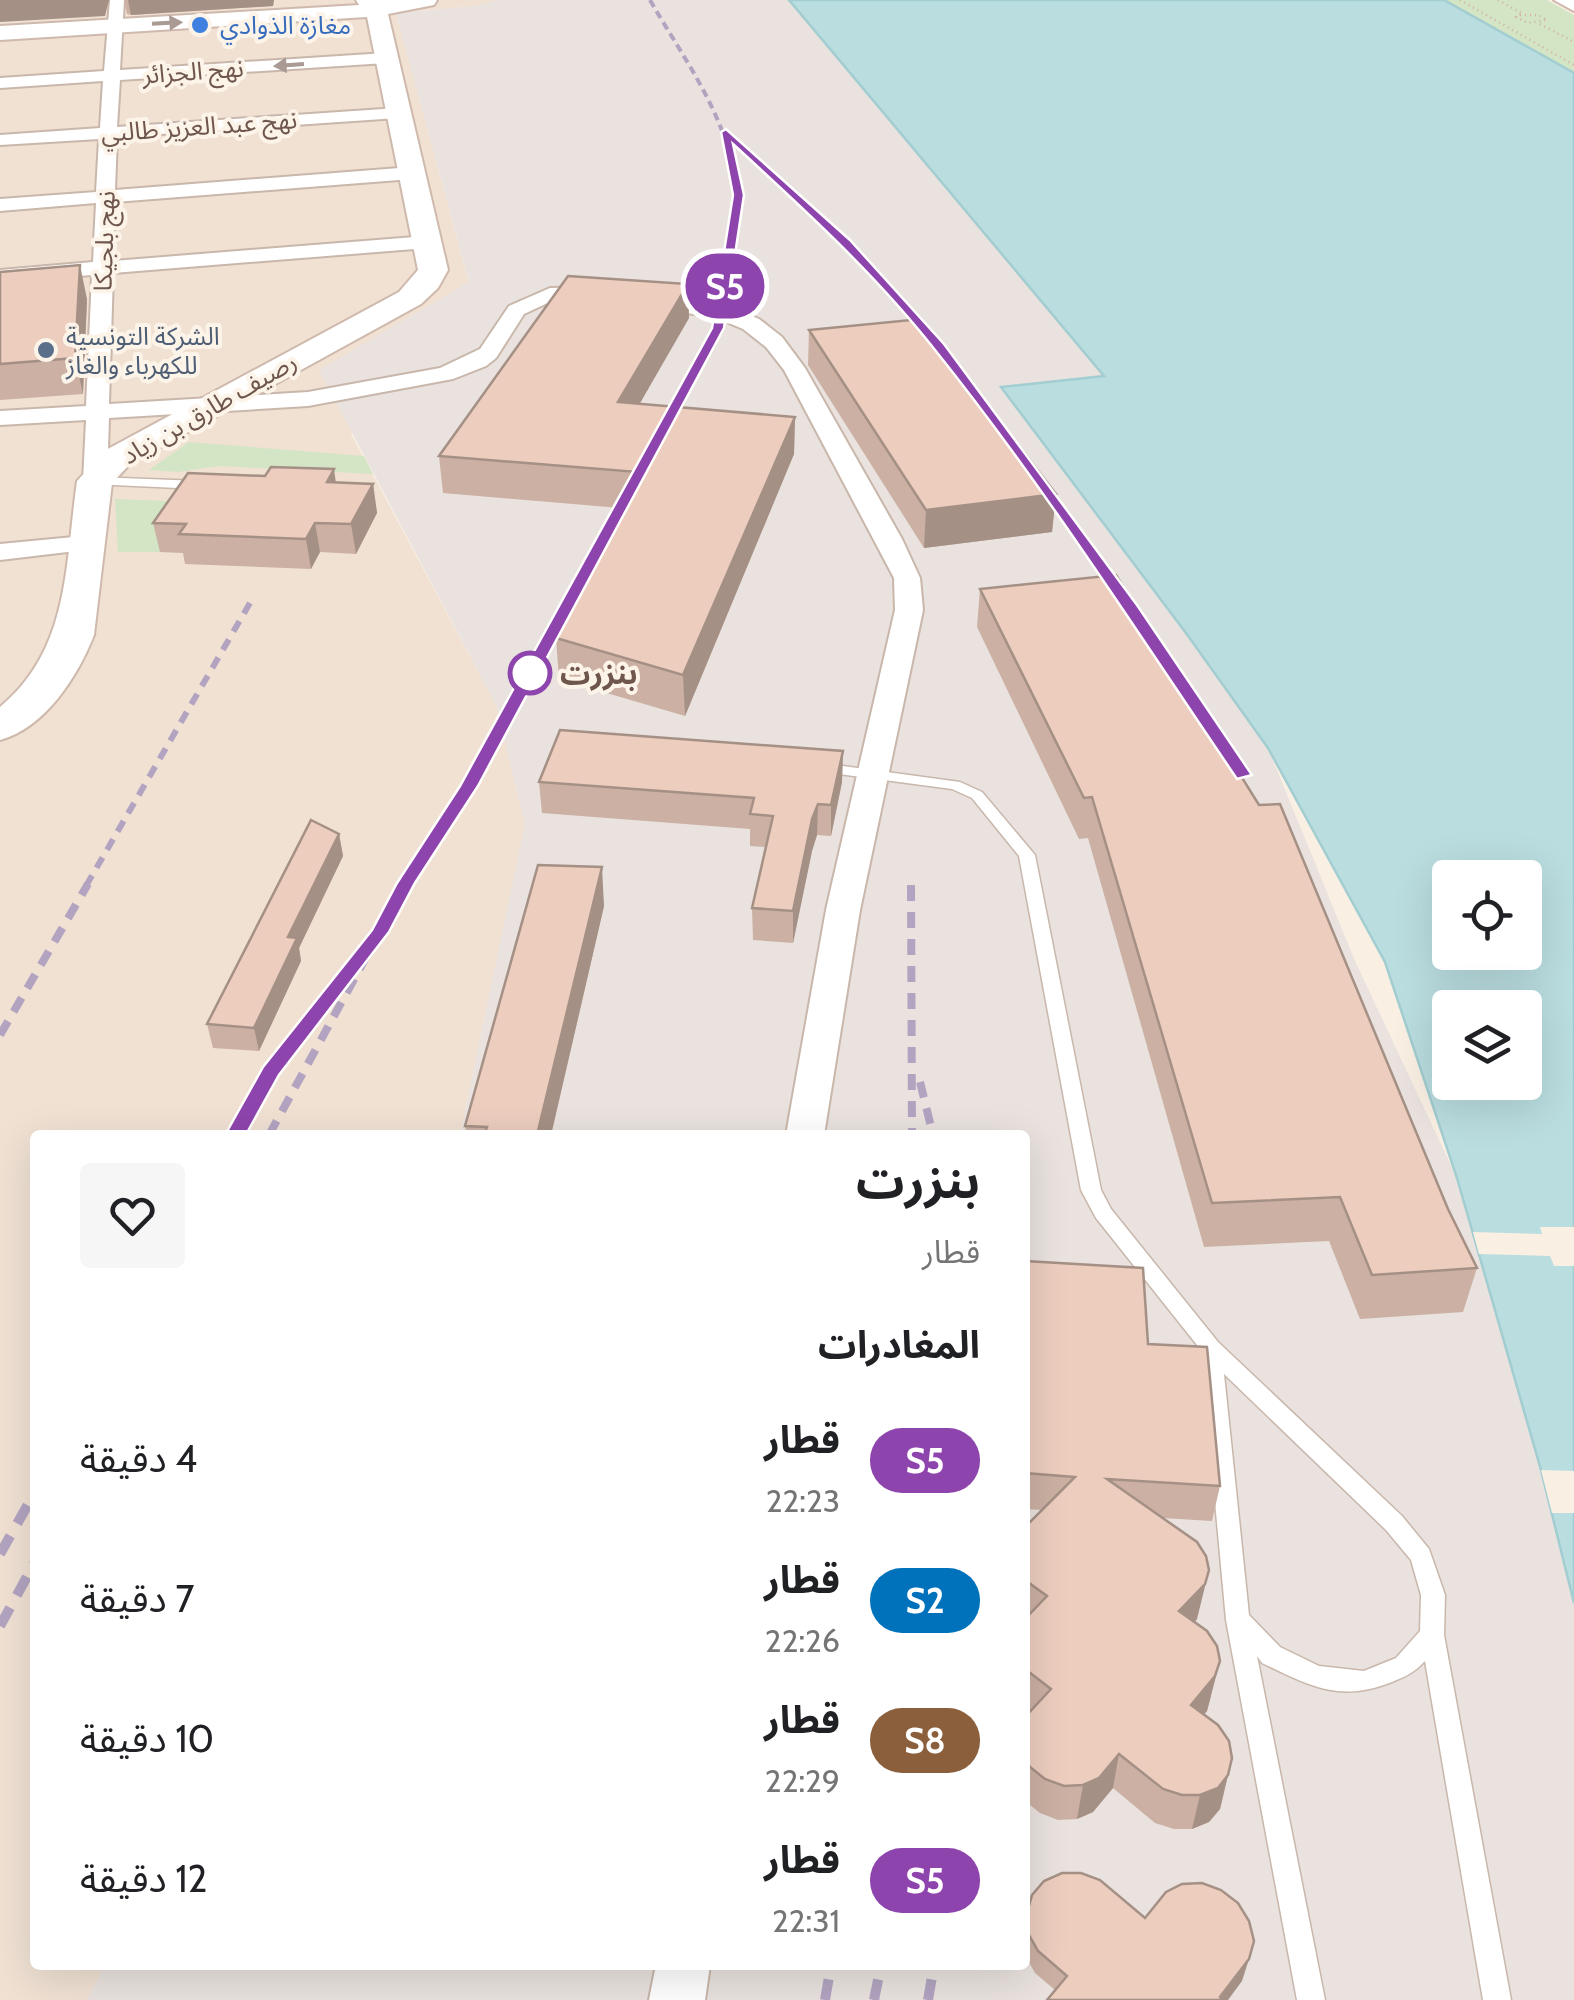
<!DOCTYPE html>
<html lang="ar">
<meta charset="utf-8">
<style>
:root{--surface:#fff;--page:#f6f6f6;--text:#202124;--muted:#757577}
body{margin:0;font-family:Cabin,"Noto Sans Arabic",sans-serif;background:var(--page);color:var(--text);direction:rtl;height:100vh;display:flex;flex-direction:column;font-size:38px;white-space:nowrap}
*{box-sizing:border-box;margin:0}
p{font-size:32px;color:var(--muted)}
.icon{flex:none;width:55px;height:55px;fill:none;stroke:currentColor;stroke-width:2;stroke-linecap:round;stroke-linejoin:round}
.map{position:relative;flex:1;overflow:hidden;direction:ltr}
.side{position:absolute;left:30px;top:1130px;width:1000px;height:840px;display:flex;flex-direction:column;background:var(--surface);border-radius:10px;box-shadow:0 10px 40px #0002;direction:rtl}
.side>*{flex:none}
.badge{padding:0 20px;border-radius:32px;font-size:35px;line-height:65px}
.tools{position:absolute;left:1432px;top:860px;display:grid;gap:20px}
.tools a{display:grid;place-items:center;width:110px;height:110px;border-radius:10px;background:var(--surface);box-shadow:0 10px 40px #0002;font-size:50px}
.map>.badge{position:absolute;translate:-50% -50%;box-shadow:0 0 0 5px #fff}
h2{padding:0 50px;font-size:38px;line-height:90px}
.round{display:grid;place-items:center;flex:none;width:105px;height:105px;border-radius:10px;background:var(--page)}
.summary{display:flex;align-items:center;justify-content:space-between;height:170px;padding:0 50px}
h1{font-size:48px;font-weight:700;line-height:75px}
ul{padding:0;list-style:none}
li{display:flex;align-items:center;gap:30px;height:140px;padding:0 50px}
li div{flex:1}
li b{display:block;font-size:38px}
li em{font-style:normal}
li .badge{min-width:110px;font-weight:700;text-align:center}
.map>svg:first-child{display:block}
</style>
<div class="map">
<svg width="1574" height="2000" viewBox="0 0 1574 2000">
<rect width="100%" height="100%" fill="#f9efe3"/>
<!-- residential -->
<polygon fill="#f0e1d3" points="0,0 497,0 476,6 396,13 469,283 351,434 496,705 525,824 460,1135 35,1135 35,1965 105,1965 87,2000 0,2000"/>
<!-- industrial -->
<polygon fill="#e9e2de" points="497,0 789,0 1105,377 1002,388 1186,633 1268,748 1355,961 1457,1178 1541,1470 1574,1603 1574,2000 87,2000 105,1965 1025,1965 1025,1135 460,1135 525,824 496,705 319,370 469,282 396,13 476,6"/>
<!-- green -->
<g fill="#d3e5c4">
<polygon points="1444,0 1547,0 1574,15 1574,73"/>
<polygon points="189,442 364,456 373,474 219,466 178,472 149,470"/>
<polygon points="115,499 193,502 160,552 118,552"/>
</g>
<!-- water -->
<path fill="#badde0" stroke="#a2cdd1" stroke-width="2.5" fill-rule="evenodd" d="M 789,0 L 1444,0 L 1574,73 L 1574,1603 L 1541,1470 L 1457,1178 L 1385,962 L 1268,748 L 1186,633 L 1001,387 L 1104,376 ZM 1450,878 L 1525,878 L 1525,952 L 1450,952 ZM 1450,1008 L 1525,1008 L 1525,1082 L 1450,1082 Z"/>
<!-- pier -->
<g fill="#f9efe3">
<polygon points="1540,1227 1574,1227 1574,1266 1554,1266 1550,1256 1479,1254 1473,1232 1542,1234"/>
<polygon points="1541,1470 1574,1471 1574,1513 1552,1513"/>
</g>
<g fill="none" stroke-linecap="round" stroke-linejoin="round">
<!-- lane casing -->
<g stroke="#c9b7ab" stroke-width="3">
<g id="lane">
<polygon points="95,477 200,481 206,485 200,489 91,484 89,481"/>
<path d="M 821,763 L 960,782 L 982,792 L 1035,855 L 1101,1190 L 1111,1209 L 1218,1342 L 1402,1516 L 1429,1549 L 1445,1595 L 1444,1635 L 1511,2000 L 1483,2000 L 1425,1661 C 1414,1673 1406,1676 1392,1682 C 1339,1703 1310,1686 1262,1663 L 1257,1656 L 1325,2000 L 1297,2000 L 1226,1620 L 1201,1350 L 1096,1218 L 1081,1190 L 1019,856 L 972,798 L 952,789 L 816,771 L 813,768 ZM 1224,1374 L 1386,1530 L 1411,1560 L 1421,1595 L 1420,1631 L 1396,1658 L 1364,1671 L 1319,1666 L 1280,1647 L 1249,1615 Z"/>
</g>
</g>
<!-- street casing -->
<g stroke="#c9b7ab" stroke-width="4">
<g id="street">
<polygon points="110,0 124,0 120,70 386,53 394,58 386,63 120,80 117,127 398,108 407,113 398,118 117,137 115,190 412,167 421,173 412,179 115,202 113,261 427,236 437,242 427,248 113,273 109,404 308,392 440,368 480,349 509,306 550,288 603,287 730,307 759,319 782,337 805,368 902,539 920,578 923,610 860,910 824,1135 786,1135 826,910 895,610 894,578 784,370 766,347 743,329 717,318 603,299 554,300 524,314 496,358 486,366 453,379 308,406 109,418 107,481 95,488 86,486 83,481 86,420 0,425 0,411 86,406 92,275 0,282 0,270 93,262 96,203 0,211 0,199 96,192 99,139 0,145 0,135 100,128 103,81 0,88 0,78 104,71"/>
<polygon points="84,536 93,539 97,544 93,549 0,560 0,544"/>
<polygon points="656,1965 710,1965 705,2000 649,2000"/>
</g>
</g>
<!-- secondary casing -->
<g stroke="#ceb9ac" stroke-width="4">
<g id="secondary">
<path d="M 356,0 L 437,0 L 434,5 L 388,14 L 448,270 L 438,288 L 421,304 L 130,464 L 112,483 L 94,635 C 78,676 45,728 0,740 L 0,707 C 70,649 65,565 77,481 L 106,450 L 399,292 L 418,270 L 367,17 L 0,40 L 0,26 L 359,5 Z"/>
<polygon points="1554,0 1574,0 1574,11"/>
</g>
</g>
<!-- path -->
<g stroke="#d0b1a2" stroke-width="2.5" stroke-dasharray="1 4" stroke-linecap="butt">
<polyline points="1460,0 1574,65"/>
<polyline points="1498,0 1523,14"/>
<polygon points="1520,15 1538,15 1547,20 1528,23 1516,17"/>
<polyline points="1540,24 1574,42"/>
</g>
<!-- lane -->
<use href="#lane" fill="#fff" fill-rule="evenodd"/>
<!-- street -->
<use href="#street" fill="#fff" fill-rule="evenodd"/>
<!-- secondary -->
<use href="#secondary" fill="#fff" fill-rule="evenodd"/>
<!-- rail-far4 -->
<g stroke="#b2a4c1" stroke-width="4" stroke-dasharray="8 5" stroke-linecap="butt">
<path d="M 650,0 C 690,70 746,139 734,224"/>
<polyline points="726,132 826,224"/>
</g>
<!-- rail-far3 -->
<g stroke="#b2a4c1" stroke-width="5" stroke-dasharray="10 6" stroke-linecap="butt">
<polyline points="823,221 934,340"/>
<polyline points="661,433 718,328 734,221"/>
<polyline points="1038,481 1061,512"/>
<polyline points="618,512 633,485"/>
</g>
<!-- rail-far2 -->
<g stroke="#b2a4c1" stroke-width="6" stroke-dasharray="12 9" stroke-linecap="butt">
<polyline points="1059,510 1124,598"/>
<polyline points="1191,697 1243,775"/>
<polyline points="86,886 254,596"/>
<polyline points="404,886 469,786 620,510"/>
</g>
<!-- rail-far1 -->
<g stroke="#b2a4c1" stroke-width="8" stroke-dasharray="16 11" stroke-linecap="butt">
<polyline points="911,885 912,1135"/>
<polyline points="0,1035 88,884"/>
<polyline points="920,1082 933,1135"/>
<polyline points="235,1135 271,1072 340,983"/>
<polyline points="269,1135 406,884"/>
</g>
<!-- rail -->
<g stroke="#b2a4c1" stroke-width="10" stroke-dasharray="21 14" stroke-linecap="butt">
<polyline points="0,1554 35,1492"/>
<polyline points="0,1626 35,1562"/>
<polyline points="825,2000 831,1965"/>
<polyline points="874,2000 881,1965"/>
<polyline points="928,2000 934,1965"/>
</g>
</g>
<!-- wall -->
<g fill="#cbb0a3">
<polygon points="124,0 274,0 273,6 131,15 127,14"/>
<polygon points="0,272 87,299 83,394 0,400"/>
<polygon points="688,284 689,318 639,404 795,417 794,454 685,716 559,679 556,638 620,508 443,493 439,456"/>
<polygon points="809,330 1056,494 1052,532 924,548 808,365"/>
<polygon points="336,482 373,484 377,513 356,554 320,552 311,569 185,564 183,553 160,552 153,523"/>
<polygon points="980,589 1448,1209 1477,1268 1463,1312 1360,1319 1329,1241 1204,1247 1088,838 1079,839 977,627"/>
<polygon points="843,751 842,782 831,836 817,835 812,851 793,943 753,940 752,908 766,847 750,846 750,829 542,813 539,782"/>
<polygon points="339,834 343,856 299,948 301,961 259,1051 213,1048 207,1024"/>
<polygon points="604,906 551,1135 467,1135 465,1126"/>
<polygon points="1025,1261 1148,1344 1220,1486 1212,1521 1163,1518 1197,1619 1195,1622 1211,1696 1207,1711 1204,1714 1228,1775 1220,1809 1209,1822 1192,1829 1174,1829 1155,1823 1113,1788 1093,1812 1077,1819 1058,1820 1040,1813 1025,1801 1025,1717 1030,1711 1025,1707 1025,1527 1042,1510 1025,1509"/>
<polygon points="1027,1913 1145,1918 1242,1981 1055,1990 1035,1973 1025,1955 1025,1925"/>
</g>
<!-- shaded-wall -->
<g fill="#a59085">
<polygon points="0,0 109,0 105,16 0,22"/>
<polygon points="128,0 274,0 273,6 131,15"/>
<polygon points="80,265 87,299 83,394 75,358"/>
<polygon points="688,284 689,318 620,438 618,402"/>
<polygon points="795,417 794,454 685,716 683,675"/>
<polygon points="334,469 338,498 327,482"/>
<polygon points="373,484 377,513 356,554 351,524"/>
<polygon points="1056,494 1052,532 924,548 926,510"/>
<polygon points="315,523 320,552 311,569 306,539"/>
<polygon points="843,751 842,782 831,836 831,805"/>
<polygon points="818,804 817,835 812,851 793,943 793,911 812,819"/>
<polygon points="339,834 343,856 299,948 301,961 259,1051 254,1028 288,937"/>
<polygon points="602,867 604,906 551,1135 537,1135"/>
<polygon points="1209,1570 1197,1619 1171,1646 1179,1611"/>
<polygon points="1220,1661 1207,1711 1183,1739 1191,1705"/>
<polygon points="1119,1754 1113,1788 1093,1812 1077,1819 1083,1785"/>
<polygon points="1228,1775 1220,1809 1209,1822 1192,1829 1200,1795"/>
<polygon points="1249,1959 1242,1981 1228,2000 1219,2000"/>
</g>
<!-- building -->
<g fill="#eccdbe" stroke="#a59085" stroke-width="2.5">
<polygon points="80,265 75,358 0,364 0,272"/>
<polygon points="568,276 688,284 618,402 795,417 683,675 556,638 638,472 439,456"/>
<polygon points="921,319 1056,494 926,510 809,330"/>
<polygon points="271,467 334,469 327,482 373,484 351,524 315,523 306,539 179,534 186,524 153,523 188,473 265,476"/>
<polygon points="1116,575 1259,805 1280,804 1448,1209 1477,1268 1372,1275 1340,1197 1212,1203 1092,797 1084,798 980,589"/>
<polygon points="560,730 843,751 831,805 818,804 812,819 793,911 752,908 773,816 750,814 754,798 539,782"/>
<polygon points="311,820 339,834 288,937 297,938 254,1028 207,1024"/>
<polygon points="538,865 602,867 537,1135 484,1135 487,1127 465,1126"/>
<polygon points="1025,1261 1143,1268 1148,1344 1207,1347 1220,1486 1107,1479 1197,1542 1206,1556 1209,1570 1205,1584 1179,1611 1207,1631 1217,1646 1220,1661 1215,1676 1191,1705 1218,1725 1229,1741 1232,1758 1228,1775 1218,1788 1200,1795 1182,1795 1163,1789 1119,1754 1099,1778 1083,1785 1064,1786 1045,1779 1030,1767 1025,1758 1025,1717 1051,1689 1025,1669 1025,1619 1047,1596 1025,1580 1025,1527 1075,1477 1025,1473"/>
<polygon points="1062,1873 1081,1873 1100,1880 1145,1918 1166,1892 1182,1884 1202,1883 1221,1890 1238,1903 1249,1921 1254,1941 1249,1959 1220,1997 1223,2000 1047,2000 1067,1976 1038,1951 1028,1933 1027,1913 1032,1895 1044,1881"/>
</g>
<!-- one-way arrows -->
<defs><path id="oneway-solid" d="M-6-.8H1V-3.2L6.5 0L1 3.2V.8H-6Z" transform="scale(2.5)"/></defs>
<g fill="#a99a94">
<use href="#oneway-solid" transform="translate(167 23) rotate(-3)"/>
<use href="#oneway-solid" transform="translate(289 65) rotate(176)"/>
</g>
<!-- line -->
<path fill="#8e44ad" stroke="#fff" stroke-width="2.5" d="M 726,129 L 850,240 L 944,344 L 1137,605 L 1252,775 L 1237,779 C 1139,635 1044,486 935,350 C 875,274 804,209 733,144 L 744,195 L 724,328 L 478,786 L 415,883 L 389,932 L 279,1075 L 243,1140 L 228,1140 L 225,1135 L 263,1067 L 372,930 L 397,883 L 460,786 L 712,328 L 733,195 L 721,132 Z"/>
<!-- markers -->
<circle fill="#3f7fe0" stroke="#fdf4e9" stroke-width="4" cx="200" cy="25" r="10"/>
<circle fill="#5c6f8a" stroke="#fdf4e9" stroke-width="4" cx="46" cy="350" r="10"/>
<circle fill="#fff" stroke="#8e44ad" stroke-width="5" cx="530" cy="673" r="20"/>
<g text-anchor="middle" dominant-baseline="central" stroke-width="8" stroke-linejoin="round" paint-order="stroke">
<!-- far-shop labels -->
<g font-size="25" fill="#366cbe" stroke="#fdf4e9" text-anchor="start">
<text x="220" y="25">مغازة الذوادي</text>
</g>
<!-- far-street labels -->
<g font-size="25" fill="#6f564c" stroke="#fdf4e9">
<text transform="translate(193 71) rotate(-4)">نهج الجزائر</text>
<text transform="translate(199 126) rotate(-4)">نهج عبد العزيز طالبي</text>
<text transform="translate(104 241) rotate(-88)">نهج بلجيكا</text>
<text transform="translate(209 408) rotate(-30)">رصيف طارق بن زياد</text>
</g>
<!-- far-service labels -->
<g font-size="25" fill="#4e5e75" stroke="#fdf4e9" text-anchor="start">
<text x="66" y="336">الشركة التونسية<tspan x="66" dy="29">للكهرباء والغاز</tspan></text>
</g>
<!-- stop labels -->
<g font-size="30" font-weight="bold" fill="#6f564c" stroke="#fdf4e9" text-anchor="start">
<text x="560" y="673">بنزرت</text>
</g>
</g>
</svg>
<div class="tools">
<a><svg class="icon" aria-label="locate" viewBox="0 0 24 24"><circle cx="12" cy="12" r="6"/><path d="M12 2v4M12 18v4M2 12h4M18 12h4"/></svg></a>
<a><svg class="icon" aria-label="layers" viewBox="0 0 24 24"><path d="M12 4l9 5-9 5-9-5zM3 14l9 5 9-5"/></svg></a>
</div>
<b class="badge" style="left:725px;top:286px;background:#8e44ad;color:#fff">S5</b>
<section class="side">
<div class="summary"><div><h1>بنزرت</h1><p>قطار</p></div><a class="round"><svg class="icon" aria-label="heart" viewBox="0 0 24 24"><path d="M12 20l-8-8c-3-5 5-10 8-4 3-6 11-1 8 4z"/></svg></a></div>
<h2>المغادرات</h2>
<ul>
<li><span class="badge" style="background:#8e44ad;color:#fff">S5</span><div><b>قطار</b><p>22:23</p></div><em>4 دقيقة</em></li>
<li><span class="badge" style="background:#0072bc;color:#fff">S2</span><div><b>قطار</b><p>22:26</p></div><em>7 دقيقة</em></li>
<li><span class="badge" style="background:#8b5e3c;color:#fff">S8</span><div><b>قطار</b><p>22:29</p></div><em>10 دقيقة</em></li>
<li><span class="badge" style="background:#8e44ad;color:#fff">S5</span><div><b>قطار</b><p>22:31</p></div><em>12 دقيقة</em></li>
</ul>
</section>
</div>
